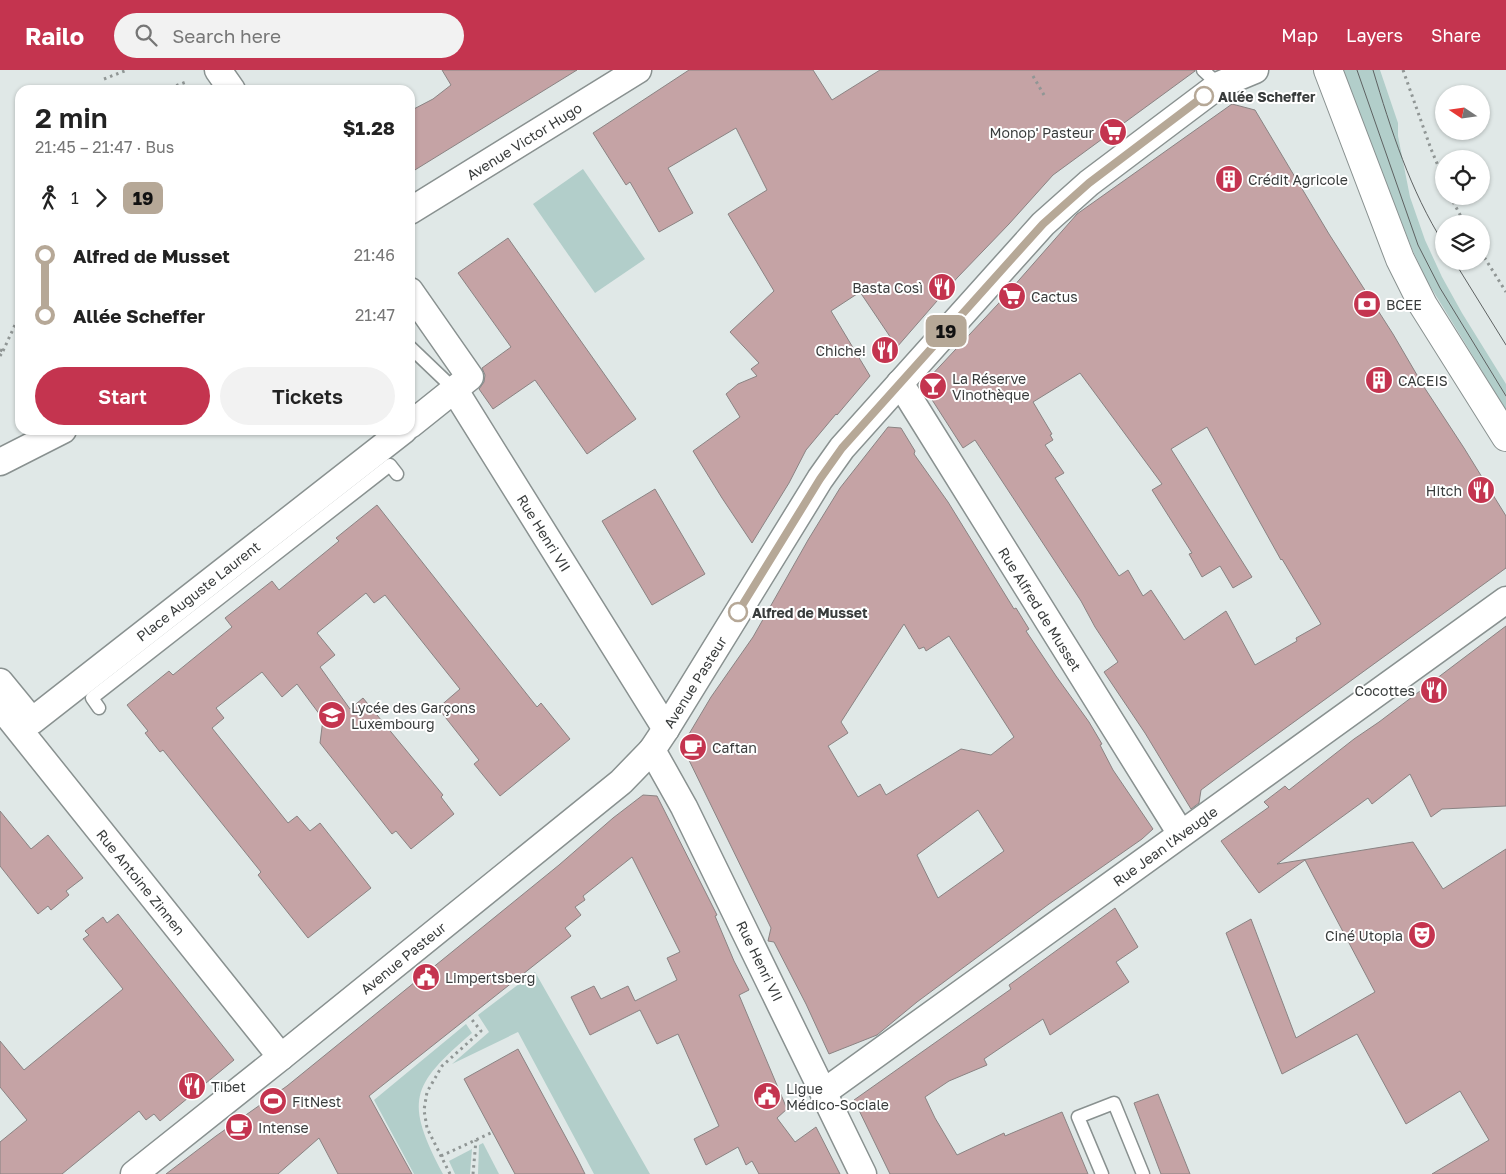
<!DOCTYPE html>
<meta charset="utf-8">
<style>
:root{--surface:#fff;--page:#f2f2f2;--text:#222;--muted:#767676;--accent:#c4344f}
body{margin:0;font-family:"Golos Text",sans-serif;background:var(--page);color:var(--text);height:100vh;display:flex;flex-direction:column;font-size:19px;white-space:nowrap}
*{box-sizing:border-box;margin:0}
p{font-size:16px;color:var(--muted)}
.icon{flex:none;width:28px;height:28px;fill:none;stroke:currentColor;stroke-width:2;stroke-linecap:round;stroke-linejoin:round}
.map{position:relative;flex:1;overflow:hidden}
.details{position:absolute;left:15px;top:15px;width:400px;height:350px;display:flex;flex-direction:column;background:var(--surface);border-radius:15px;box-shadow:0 1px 4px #0004}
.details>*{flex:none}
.badge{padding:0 10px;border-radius:8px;font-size:18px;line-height:32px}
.needle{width:32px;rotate:283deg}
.tools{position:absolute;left:1435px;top:15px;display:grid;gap:10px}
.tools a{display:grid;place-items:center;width:55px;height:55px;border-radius:50%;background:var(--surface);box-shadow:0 1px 4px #0004;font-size:25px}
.map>.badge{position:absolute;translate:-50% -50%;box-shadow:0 0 0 2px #fff}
.legs{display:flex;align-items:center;gap:8px;height:55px;padding:0 20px;font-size:16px}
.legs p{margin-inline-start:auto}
.summary{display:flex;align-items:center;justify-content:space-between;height:85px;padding:0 20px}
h1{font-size:28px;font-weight:600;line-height:38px}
.cta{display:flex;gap:10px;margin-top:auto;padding:10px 20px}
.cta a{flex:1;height:58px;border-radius:30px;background:var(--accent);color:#fff;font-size:20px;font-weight:600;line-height:58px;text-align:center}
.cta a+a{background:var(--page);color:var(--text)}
ul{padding:0 20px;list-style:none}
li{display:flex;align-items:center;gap:18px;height:60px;font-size:19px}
li i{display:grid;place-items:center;width:8px;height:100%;margin:0 6px;background:currentColor}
li i::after{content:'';width:12px;height:12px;margin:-6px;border:4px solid;border-radius:50%;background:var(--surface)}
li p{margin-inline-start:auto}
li:first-child i{background:linear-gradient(#0000 50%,currentColor 0)}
li:last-child i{background:linear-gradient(currentColor 50%,#0000 0)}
header{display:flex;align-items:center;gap:30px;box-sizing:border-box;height:70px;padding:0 25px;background:var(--accent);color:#fff}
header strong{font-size:24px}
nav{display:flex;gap:28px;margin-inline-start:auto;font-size:18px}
.search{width:350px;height:45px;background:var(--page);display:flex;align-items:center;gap:12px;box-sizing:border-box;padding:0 18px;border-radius:28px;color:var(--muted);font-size:19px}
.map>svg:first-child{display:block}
</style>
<header>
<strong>Railo</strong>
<div class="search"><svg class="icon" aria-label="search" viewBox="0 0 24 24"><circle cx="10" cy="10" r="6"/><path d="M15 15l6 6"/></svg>Search here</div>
<nav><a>Map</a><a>Layers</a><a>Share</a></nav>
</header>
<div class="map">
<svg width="1506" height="1104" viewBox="0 0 1506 1104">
<rect width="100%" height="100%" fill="#e0e8e7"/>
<!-- green -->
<g fill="#b2ceca">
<polygon points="1342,0 1380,0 1398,53 1398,66 1410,127 1425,170 1442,207 1462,243 1506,314 1506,340 1427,211 1412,179"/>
<polygon points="583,99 645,189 595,223 533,134"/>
<polygon points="535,902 650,1104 594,1104 518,962 452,994 489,962 478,945"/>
<path d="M 466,954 L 472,963 C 410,1016 405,1031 443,1104 L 414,1104 L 374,1030 Z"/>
<polygon points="483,1073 499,1104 478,1104 479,1075"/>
<polygon points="472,1079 470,1104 455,1104 449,1091"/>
</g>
<!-- building -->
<g fill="#c5a3a5" stroke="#8a8383" fill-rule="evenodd">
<polygon points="442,0 577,0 410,103 410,41 433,29 451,15"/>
<polygon points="689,0 813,0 832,30 880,0 1195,0 1195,1 1053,105 1009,154 957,208 897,277 860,222 831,241 870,306 837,345 836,344 806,380 789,413 752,473 722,428 693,381 740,347 726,324 738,314 757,306 751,299 759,293 730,262 774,221 728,144 767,120 736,58 668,98 693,143 659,162 630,112 626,115 593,63"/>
<path d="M 1232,34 L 1255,40 L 1329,164 L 1393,264 L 1424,317 L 1464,378 L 1506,446 L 1506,498 L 1221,705 L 1201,720 L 1199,733 L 1191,739 L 1145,663 L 1104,602 L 1118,592 L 1095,557 L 1081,531 L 975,370 L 963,378 L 927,322 L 927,310 L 998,234 L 1077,144 ZM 1080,303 L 1162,414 L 1152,420 L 1192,483 L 1189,484 L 1202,507 L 1220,496 L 1233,518 L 1252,507 L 1171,379 L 1207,357 L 1281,490 L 1282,489 L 1321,554 L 1296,568 L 1297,571 L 1255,595 L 1226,541 L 1184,570 L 1151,520 L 1143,526 L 1128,500 L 1119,506 L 1055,408 L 1064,403 L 1045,375 L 1053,370 L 1050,365 L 1052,364 L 1033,332 Z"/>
<polygon points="508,168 636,349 587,384 535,310 493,339 479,319 484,312 485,305 482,298 511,277 458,203"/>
<path d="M 888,357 L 901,358 L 915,381 L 914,384 L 948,432 L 1014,539 L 1016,538 L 1029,559 L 1026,561 L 1056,606 L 1089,652 L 1102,674 L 1100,675 L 1113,700 L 1153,759 L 1142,769 L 1049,834 L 917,932 L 877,965 L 829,984 L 806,934 L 774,872 L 768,871 L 771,858 L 686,684 L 686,669 L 711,627 L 753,567 L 808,470 L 840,418 ZM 904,554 L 919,579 L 924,577 L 926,581 L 949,566 L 1014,667 L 991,685 L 961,679 L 886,725 L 880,714 L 858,727 L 828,676 L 848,663 L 841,652 ZM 978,740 L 1004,781 L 938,828 L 917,785 Z"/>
<polygon points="655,419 705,504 652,535 602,451"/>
<polygon points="377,435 537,637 541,633 570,669 500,726 474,694 479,690 438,638 460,619 385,525 374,533 366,523 317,563 335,585 320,597 350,639 363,628 443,725 441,727 454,744 411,779 396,761 392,764 320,673 323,649 297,614 282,627 262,602 216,638 224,648 212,658 288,753 297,746 310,761 320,753 371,818 308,868 258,805 261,802 163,680 160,682 145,663 148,661 127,635 169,601 173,605 232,557 225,548 272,511 279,520 339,471 336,468"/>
<polygon points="1506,556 1506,736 1442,739 1431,747 1410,704 1372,734 1368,728 1277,794 1413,772 1443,819 1506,779 1506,1104 1432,1104 1489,1070 1460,1021 1406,1054 1357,964 1282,1004 1226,863 1251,849 1296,968 1375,922 1305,790 1259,823 1221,771 1269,737 1264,732 1285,716 1289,720 1354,669 1379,652"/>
<polygon points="643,725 657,726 717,845 715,846 734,891 749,920 739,925 787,1039 777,1048 795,1072 816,1057 840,1104 759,1104 752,1091 746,1095 738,1077 706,1095 694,1069 719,1056 678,964 657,974 640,940 590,965 571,927 594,916 601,929 628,916 635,931 677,910 667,888 680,882 632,787 583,826 585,830 575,837 581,845 565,858 571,866 369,1026 412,1104 338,1104 319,1068 278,1104 166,1104 216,1066 287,1016 559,795 613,748"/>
<polygon points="0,741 31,779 48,765 83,808 66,821 69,825 51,840 48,836 38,844 0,796"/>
<polygon points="1115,838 1138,877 1116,892 1129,912 1050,965 1043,949 984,989 987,995 949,1011 925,1027 935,1048 957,1085 1004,1063 1005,1066 1062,1042 1088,1104 890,1104 854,1030 1011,919 1009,915"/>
<polygon points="118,844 234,990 160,1051 154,1044 146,1050 139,1041 62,1104 0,1104 0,1072 27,1050 0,1017 0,971 24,1000 123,919 83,869 89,865 85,861 103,847 107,853"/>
<polygon points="518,979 577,1088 585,1104 515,1104 464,1009"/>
<polygon points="1158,1024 1190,1104 1161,1104 1134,1033"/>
</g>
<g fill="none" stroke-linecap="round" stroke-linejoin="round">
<!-- lane casing -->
<g stroke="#899190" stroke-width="15">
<g id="lane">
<polyline points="1203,0 1219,15"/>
<polyline points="410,277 454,319"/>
<polyline points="99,638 92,628 390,395 397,404"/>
<polyline points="1102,1104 1078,1047 1114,1033 1143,1104"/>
</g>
</g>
<!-- street casing -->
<g stroke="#899190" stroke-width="29">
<g id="street">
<polyline points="218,0 232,20"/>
<polyline points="410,141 638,0"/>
<polyline points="410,221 470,307 410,355"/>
<polyline points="900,313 1181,764"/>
<polyline points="454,319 666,659"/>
<polyline points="0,392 63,360"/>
<polyline points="0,612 32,651 404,360"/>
<polyline points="4,641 281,987"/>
<polyline points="652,680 684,737 863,1104"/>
<polyline points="824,1022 1506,530"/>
<polyline points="134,1104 281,987 621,712 652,680 666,659 820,409 842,378 1043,154 1089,113 1219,15 1255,0"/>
</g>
</g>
<!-- secondary casing -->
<g stroke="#899190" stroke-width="30">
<polyline id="secondary" points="1328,0 1400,189 1423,235 1506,367"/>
</g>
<!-- path -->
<g stroke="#909695" stroke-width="3" stroke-dasharray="2.5 4" stroke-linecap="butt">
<polyline points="1403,0 1431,79 1444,110"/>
<polyline points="1033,6 1044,25"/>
<polyline points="104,9 127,0"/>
<polyline points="164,20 186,12"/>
<polyline points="1450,126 1465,154"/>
<polyline points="1481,182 1506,222"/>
<polyline points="0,280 3,281 0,286"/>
<polyline points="3,281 20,244"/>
<polyline points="441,1086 493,1062"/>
<polyline points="450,1104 427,1058 424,1040 427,1022 442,996 481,961 469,946"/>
<polyline points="473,1104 476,1070"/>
</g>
<!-- lane -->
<use href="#lane" stroke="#fff" stroke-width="12"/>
<!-- street -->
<use href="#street" stroke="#fff" stroke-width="26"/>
<!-- secondary -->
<use href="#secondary" stroke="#fff" stroke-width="28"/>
<!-- tram -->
<g stroke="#5e6262" stroke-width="1">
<polyline points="1357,0 1418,175 1440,218 1506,326"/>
<path d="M 1373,0 C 1391,60 1410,120 1444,174"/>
<polyline points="1454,191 1506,275"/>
</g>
</g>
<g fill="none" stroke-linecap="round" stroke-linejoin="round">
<!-- line-1 casing -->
<g stroke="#fff" stroke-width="11">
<polyline id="line-1" points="738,542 820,409 842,378 1043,154 1089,113 1204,26"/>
</g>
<!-- line-1 -->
<use href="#line-1" stroke="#b6a897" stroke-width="8"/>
</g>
<!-- icons -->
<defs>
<g id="supermarket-disc" transform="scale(1.4375)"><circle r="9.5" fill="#c4344f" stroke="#fff"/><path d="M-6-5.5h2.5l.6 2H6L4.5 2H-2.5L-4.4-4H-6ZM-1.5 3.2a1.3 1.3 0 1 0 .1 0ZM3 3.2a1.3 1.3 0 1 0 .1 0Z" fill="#fff"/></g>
<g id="building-disc" transform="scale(1.4375)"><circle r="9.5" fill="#c4344f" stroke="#fff"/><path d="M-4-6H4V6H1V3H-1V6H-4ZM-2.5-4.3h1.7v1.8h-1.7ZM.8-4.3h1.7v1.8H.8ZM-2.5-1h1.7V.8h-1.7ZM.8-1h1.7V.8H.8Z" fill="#fff"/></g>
<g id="restaurant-disc" transform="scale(1.4375)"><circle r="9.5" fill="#c4344f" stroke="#fff"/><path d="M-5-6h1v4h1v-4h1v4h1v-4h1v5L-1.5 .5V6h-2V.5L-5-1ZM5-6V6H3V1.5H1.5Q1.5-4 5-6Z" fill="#fff"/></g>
<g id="bank-disc" transform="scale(1.4375)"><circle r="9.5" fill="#c4344f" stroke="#fff"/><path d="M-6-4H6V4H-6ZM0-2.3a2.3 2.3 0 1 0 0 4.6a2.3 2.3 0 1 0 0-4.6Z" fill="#fff"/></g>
<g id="bar-disc" transform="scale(1.4375)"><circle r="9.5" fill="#c4344f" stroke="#fff"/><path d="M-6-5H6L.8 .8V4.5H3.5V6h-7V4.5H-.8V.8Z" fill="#fff"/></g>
<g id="school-disc" transform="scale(1.4375)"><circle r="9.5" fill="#c4344f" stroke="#fff"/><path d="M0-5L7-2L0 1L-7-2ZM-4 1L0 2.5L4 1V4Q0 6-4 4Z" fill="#fff"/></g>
<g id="cafe-disc" transform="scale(1.4375)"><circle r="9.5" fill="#c4344f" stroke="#fff"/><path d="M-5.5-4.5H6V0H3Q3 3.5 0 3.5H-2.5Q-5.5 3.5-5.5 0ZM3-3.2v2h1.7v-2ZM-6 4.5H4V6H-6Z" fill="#fff"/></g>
<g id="theatre-disc" transform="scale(1.4375)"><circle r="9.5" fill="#c4344f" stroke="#fff"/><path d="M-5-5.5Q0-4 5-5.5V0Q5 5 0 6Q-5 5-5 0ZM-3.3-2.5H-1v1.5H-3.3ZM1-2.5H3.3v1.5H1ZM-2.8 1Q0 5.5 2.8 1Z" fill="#fff"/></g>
<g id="civic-disc" transform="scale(1.4375)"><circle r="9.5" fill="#c4344f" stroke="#fff"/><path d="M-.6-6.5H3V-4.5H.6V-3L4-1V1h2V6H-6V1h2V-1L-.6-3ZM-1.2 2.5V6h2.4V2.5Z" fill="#fff"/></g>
<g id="stadium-disc" transform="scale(1.4375)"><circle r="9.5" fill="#c4344f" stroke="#fff"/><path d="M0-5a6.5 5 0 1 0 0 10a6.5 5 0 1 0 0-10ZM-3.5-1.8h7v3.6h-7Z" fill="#fff"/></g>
</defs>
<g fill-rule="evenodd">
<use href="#supermarket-disc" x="1113" y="62"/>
<use href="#building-disc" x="1229" y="109"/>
<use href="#restaurant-disc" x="942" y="217"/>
<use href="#supermarket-disc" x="1012" y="226"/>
<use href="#bank-disc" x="1367" y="234"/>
<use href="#restaurant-disc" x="885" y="280"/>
<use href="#building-disc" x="1379" y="310"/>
<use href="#bar-disc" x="933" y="316"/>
<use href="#restaurant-disc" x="1481" y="420"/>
<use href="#restaurant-disc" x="1434" y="620"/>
<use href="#school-disc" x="332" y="645"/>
<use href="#cafe-disc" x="693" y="677"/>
<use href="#theatre-disc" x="1422" y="865"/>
<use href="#civic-disc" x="426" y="907"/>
<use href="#restaurant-disc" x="192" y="1016"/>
<use href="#civic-disc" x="767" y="1026"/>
<use href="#stadium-disc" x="273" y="1031"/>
<use href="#cafe-disc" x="239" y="1057"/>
</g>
<!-- markers -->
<g fill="#fff" stroke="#b6a897" stroke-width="2.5">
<circle cx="1204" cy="26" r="9"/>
<circle cx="738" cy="542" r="9"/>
</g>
<g text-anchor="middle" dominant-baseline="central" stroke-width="4" stroke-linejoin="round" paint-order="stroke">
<!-- stop labels -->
<g font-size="14" font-weight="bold" fill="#393c3c" stroke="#fff" text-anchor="start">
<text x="1218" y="26">Allée Scheffer</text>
<text x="752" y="542">Alfred de Musset</text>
</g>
<!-- poi labels -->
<g font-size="14" fill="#393c3c" stroke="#fff" text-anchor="start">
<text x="1094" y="62" text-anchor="end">Monop' Pasteur</text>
<text x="1248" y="109">Crédit Agricole</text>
<text x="923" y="217" text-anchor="end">Basta Così</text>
<text x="1031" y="226">Cactus</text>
<text x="1386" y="234">BCEE</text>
<text x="866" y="280" text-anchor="end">Chiche!</text>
<text x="952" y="308">La Réserve<tspan x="952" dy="16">Vinothèque</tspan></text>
<text x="1398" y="310">CACEIS</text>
<text x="1462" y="420" text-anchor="end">Hitch</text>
<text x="1415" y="620" text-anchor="end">Cocottes</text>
<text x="351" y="637">Lycée des Garçons<tspan x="351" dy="16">Luxembourg</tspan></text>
<text x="712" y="677">Caftan</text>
<text x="1403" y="865" text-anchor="end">Ciné Utopia</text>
<text x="445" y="907">Limpertsberg</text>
<text x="211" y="1016">Tibet</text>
<text x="786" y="1018">Ligue<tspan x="786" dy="16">Médico-Sociale</tspan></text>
<text x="292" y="1031">FitNest</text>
<text x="258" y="1057">Intense</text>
</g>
<!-- street labels -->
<g font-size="14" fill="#393c3c" stroke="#fff">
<text transform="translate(524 71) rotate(-32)">Avenue Victor Hugo</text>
<text transform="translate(544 463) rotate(58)">Rue Henri VII</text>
<text transform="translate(198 521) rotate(-38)">Place Auguste Laurent</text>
<text transform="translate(1040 539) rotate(58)">Rue Alfred de Musset</text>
<text transform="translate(695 612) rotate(-58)">Avenue Pasteur</text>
<text transform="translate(1165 776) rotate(-36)">Rue Jean l'Aveugle</text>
<text transform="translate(141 812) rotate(51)">Rue Antoine Zinnen</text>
<text transform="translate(403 888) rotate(-39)">Avenue Pasteur</text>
<text transform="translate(760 891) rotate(64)">Rue Henri VII</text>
</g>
</g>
</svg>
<div class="tools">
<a><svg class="needle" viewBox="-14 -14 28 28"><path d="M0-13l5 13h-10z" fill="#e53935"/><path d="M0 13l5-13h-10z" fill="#767676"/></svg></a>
<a><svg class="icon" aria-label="locate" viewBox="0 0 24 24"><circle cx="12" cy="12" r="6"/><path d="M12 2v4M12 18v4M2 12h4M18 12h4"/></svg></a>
<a><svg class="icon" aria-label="layers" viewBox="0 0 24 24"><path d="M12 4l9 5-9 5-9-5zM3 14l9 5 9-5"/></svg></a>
</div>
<b class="badge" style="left:946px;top:261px;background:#b6a897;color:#111">19</b>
<section class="details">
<div class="summary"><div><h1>2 min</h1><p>21:45 – 21:47 · Bus</p></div><b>$1.28</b></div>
<div class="legs"><svg class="icon" aria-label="walk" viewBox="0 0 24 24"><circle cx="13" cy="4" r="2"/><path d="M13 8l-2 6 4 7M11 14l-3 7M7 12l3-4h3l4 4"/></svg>1<svg class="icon" aria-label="forward" viewBox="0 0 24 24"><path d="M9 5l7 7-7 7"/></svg><b class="badge" style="background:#b6a897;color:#111">19</b></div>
<ul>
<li><i style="color:#b6a897"></i><b>Alfred de Musset</b><p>21:46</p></li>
<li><i style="color:#b6a897"></i><b>Allée Scheffer</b><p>21:47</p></li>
</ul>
<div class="cta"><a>Start</a><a>Tickets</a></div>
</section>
</div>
